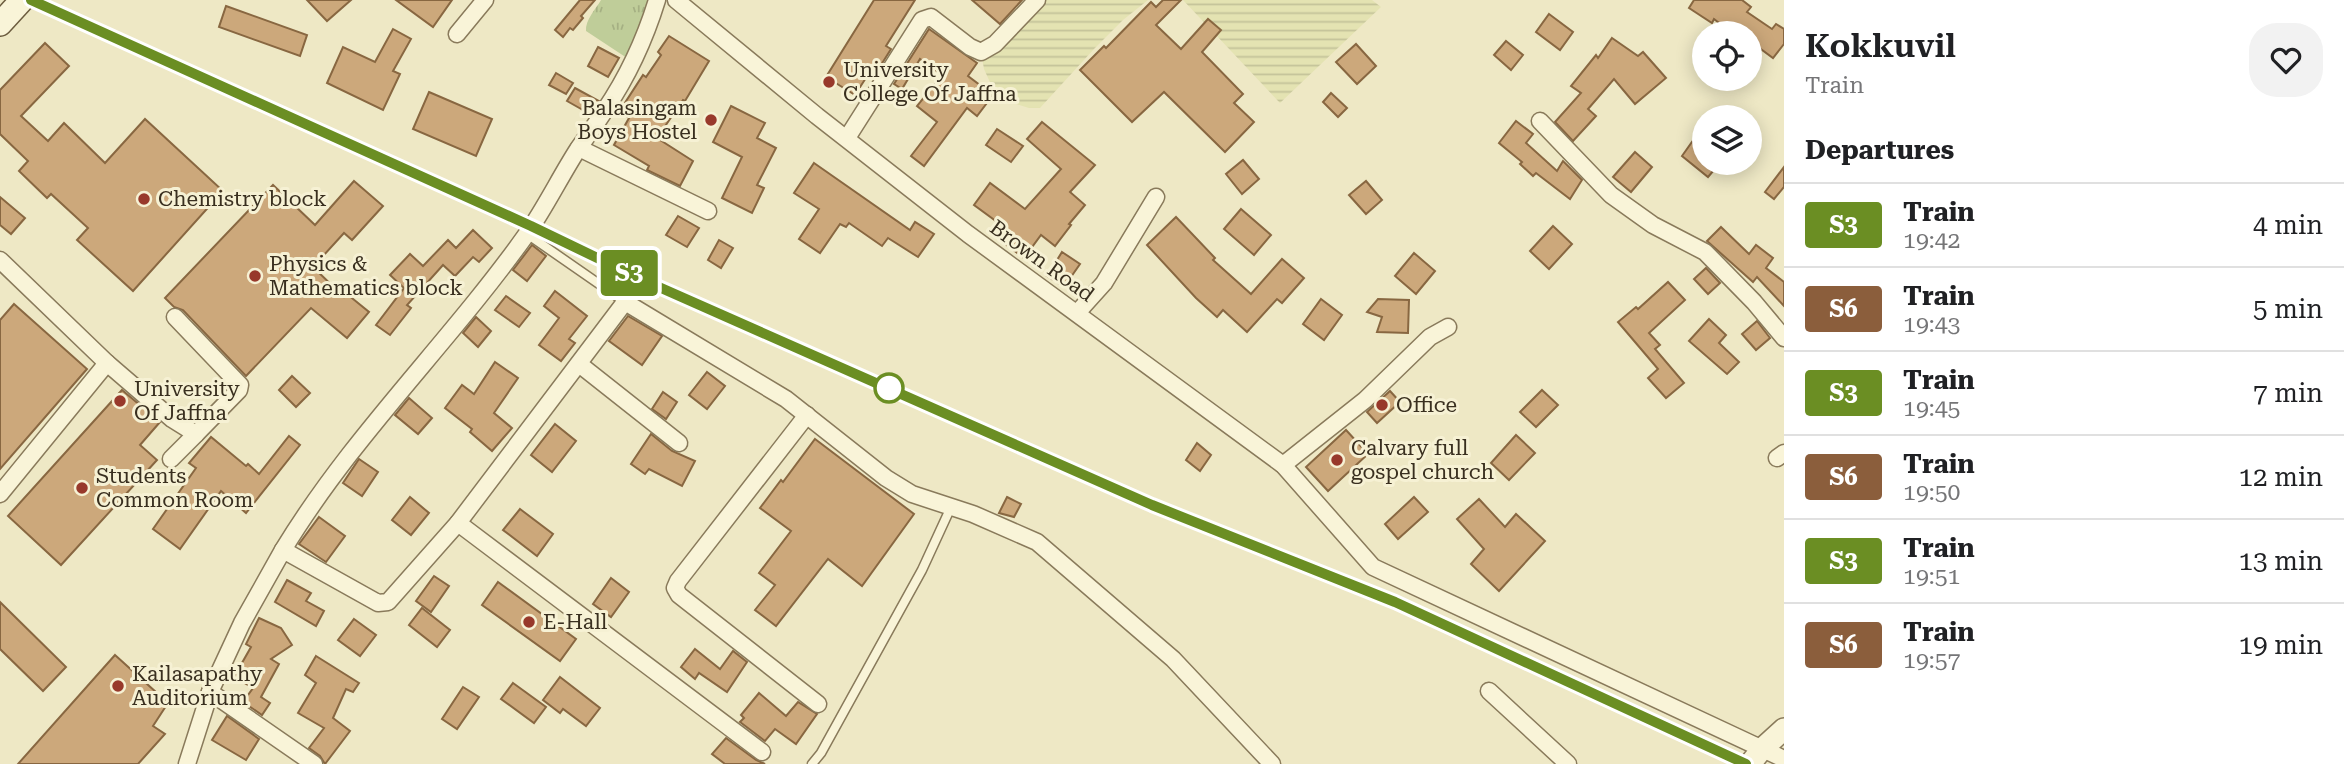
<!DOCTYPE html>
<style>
:root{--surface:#fff;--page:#f2f2f2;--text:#202124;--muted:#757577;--line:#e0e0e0}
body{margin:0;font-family:"Roboto Serif",serif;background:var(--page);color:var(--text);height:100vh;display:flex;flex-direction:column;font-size:26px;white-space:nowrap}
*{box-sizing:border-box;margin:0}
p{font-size:23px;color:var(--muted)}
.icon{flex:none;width:38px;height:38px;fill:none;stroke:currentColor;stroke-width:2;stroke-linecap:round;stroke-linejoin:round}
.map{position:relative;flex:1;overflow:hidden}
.sheet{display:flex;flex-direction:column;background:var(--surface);width:560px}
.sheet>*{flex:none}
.badge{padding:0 14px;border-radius:5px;font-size:24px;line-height:46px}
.tools{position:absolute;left:1692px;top:21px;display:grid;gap:14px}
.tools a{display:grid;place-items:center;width:70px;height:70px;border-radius:50%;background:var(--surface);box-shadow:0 4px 18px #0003;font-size:35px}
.map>.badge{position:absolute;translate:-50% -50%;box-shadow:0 0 0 4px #fff}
h2{padding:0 21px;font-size:26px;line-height:63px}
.round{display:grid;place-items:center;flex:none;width:74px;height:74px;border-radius:28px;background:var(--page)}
.head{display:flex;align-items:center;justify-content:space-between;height:119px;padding:0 21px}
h1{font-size:33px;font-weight:600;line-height:52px}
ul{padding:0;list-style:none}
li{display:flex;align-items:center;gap:21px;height:84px;padding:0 21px;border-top:2px solid var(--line)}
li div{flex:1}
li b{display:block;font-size:26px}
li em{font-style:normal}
li .badge{min-width:77px;font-weight:700;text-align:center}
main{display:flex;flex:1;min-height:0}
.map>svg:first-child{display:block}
</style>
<main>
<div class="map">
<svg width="1784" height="764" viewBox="0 0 1784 764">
<defs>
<pattern id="farmland-rules" width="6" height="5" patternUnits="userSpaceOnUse" patternTransform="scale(1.75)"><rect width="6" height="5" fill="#e4e3b2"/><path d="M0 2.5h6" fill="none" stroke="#c4c399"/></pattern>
<pattern id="grass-tufts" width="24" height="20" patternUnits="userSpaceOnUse" patternTransform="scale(1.75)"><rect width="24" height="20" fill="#bfcd99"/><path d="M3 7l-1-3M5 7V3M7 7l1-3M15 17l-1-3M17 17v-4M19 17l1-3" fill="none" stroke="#a5b083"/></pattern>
</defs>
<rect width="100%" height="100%" fill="#eee8c5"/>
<!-- farmland -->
<g fill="url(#farmland-rules)">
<polygon points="1037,0 1148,0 1123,20 1094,49 1040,108 1029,108 1016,104 993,89 984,69 981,52"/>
<polygon points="1183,0 1372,0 1381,7 1280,103"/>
</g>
<!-- grass -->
<path fill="url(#grass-tufts)" d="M 601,0 L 657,0 L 633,62 L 586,31 C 585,20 596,9 601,0 Z"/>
<!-- building -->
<g fill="#cca87b" stroke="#886741" stroke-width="2">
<polygon points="307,0 351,0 327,21"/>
<polygon points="396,0 452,0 433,27"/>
<polygon points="580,0 595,0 581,16 583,18 573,30 570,28 563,37 555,30"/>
<polygon points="874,0 915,0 886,46 891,49 876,73 871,70 855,95 826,77"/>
<polygon points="972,0 1022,0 1000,24"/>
<polygon points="1163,0 1181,0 1156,25 1181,49 1208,19 1221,30 1202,52 1243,94 1234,103 1254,122 1225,152 1164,92 1132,122 1080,70 1104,46 1106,48 1151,2 1156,7"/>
<polygon points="1694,0 1742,0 1751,7 1747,12 1772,29 1776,24 1784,29 1784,44 1773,58 1750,41 1750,33 1732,33 1714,19 1712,23 1689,8"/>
<polygon points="226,6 307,35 300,56 219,27"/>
<polygon points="1549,14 1573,32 1560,50 1536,32"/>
<polygon points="393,29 411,39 393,71 400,74 383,110 327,83 343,47 375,62"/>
<polygon points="929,29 977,63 968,76 993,95 977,116 967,108 924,166 911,156 937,122 917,106 942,75 920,59 902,89 894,84"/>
<polygon points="669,36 709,61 685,101 683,100 657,138 693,161 680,186 647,170 649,166 614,145 629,118 619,112 643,75 646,77 661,55 658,52"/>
<polygon points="1612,38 1638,56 1643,52 1666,78 1635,104 1614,79 1588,109 1596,116 1573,141 1555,122 1581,93 1571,86 1596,55 1598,58"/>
<polygon points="1506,41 1523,55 1511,70 1494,55"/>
<polygon points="45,43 69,66 21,116 48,141 64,123 105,163 145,119 223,191 133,291 77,240 88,228 51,194 47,198 19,171 28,161 0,134 0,90"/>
<polygon points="1356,44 1376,66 1357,84 1336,62"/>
<polygon points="598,47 619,58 608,77 588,66"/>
<polygon points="556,73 573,83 566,94 549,85"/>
<polygon points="575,88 599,101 590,114 567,101"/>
<polygon points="429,92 492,119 476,156 413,129"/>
<polygon points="1331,93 1347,108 1338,117 1323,102"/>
<polygon points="731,106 765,123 757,138 776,148 757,185 764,188 752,213 722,198 742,157 713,142"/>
<polygon points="1516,121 1533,134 1526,143 1557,171 1563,161 1582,180 1570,199 1536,173 1533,176 1520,164 1522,162 1499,143"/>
<polygon points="1042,122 1095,165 1070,192 1085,205 1069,224 1071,225 1055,246 1041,235 1024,258 1000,240 1008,230 974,205 990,183 1025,209 1061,169 1027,139"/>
<polygon points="1704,125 1704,163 1720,163 1708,177 1682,156"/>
<polygon points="997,129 1023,146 1011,162 986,145"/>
<polygon points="1635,152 1652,167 1631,192 1613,177"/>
<polygon points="1243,160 1259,179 1242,194 1226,174"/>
<polygon points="814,163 910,230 915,222 934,234 918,257 888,238 882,246 849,223 846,227 840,224 820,253 799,239 819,209 794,193"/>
<polygon points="1784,167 1784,187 1774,199 1765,192"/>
<polygon points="354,181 383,206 352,240 344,233 313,267 344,297 347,294 369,312 347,338 311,308 246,376 183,310 174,307 165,298 273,185 315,225"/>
<polygon points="1366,181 1382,200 1366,214 1349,195"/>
<polygon points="0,197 25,218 11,234 0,225"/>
<polygon points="1241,209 1271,235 1254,255 1224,229"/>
<polygon points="678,216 699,228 687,247 666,235"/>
<polygon points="1176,217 1215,258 1213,260 1251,294 1282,259 1304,278 1282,303 1277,299 1247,332 1223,310 1217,317 1196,298 1147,245"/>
<polygon points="1553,226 1572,244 1549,269 1530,251"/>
<polygon points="1721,227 1749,254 1756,245 1773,258 1766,268 1784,282 1784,306 1757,277 1753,282 1707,241"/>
<polygon points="473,230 492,248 479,262 473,257 455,276 443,265 407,305 411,308 390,335 376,325 404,288 390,275 410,254 423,266 448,240 456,248"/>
<polygon points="719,240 733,248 721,268 708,260"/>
<polygon points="532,245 546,256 527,281 513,270"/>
<polygon points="1062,252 1080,264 1064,287 1047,276"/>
<polygon points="1414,253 1435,271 1416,294 1395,276"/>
<polygon points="1706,268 1720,283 1708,294 1694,279"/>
<polygon points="1668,282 1685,300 1649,333 1660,345 1655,349 1684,383 1666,398 1648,378 1658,369 1618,322 1636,307 1638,309"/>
<polygon points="555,291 587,316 569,339 575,343 561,361 539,345 559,318 544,306"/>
<polygon points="506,296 530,313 519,327 495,310"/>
<polygon points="1321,299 1342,315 1324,340 1303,324"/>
<polygon points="1378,299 1409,300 1408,333 1377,332 1382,317 1367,312"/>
<polygon points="14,304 87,369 0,469 0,320"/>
<polygon points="628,316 662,336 642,365 609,341"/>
<polygon points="476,317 491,331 478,347 463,333"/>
<polygon points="1709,319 1726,335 1719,343 1739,362 1727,374 1689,341"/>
<polygon points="1757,321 1770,338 1756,350 1742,334"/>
<polygon points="495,362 518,378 494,413 512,428 492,451 470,432 472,429 445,408 462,385 474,394"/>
<polygon points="707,372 725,386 707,409 689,395"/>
<polygon points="292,376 310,393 296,407 279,390"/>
<polygon points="122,390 160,422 140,445 157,460 61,565 8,516"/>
<polygon points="1542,390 1558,405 1536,427 1520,412"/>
<polygon points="1390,391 1400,402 1377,423 1367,412"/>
<polygon points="663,392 677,402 666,419 652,409"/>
<polygon points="409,398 432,418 418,434 395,415"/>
<polygon points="555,424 576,441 552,472 531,455"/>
<polygon points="1346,430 1368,454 1328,491 1306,467"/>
<polygon points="651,434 672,451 695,461 682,486 649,469 645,474 631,464"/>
<polygon points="1516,435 1535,453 1509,480 1491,463"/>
<polygon points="289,436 300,445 246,513 221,491 180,549 153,529 196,468 189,463 211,437 246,466 248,464 259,474"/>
<polygon points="815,439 914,514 862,586 828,559 776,626 755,610 775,585 759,573 791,531 760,508 781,480 783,482"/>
<polygon points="1197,443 1211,455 1200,471 1186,460"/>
<polygon points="359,459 378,472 362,496 343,483"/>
<polygon points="410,497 429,513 411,535 392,520"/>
<polygon points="1007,497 1021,504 1014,517 999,513"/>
<polygon points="1414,497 1428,512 1398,539 1385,524"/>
<polygon points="1479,499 1505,527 1516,514 1545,541 1499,591 1471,564 1484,549 1457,519"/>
<polygon points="520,509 553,534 537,556 503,530"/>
<polygon points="319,517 345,536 326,562 299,544"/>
<polygon points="434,576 449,586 431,612 416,601"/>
<polygon points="611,578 629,592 611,617 593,604"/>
<polygon points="287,580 311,593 306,601 324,611 316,626 275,602"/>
<polygon points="498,582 576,639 560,661 482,605"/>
<polygon points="0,602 66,667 43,691 0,649"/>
<polygon points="422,608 450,630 437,647 409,625"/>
<polygon points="259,618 281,628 292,645 271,659 279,664 261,697 270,703 262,715 243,702 253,688 234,677 251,647 246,644"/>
<polygon points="354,619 376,635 360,656 338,640"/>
<polygon points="695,649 720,669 733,651 747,662 727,692 699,673 695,679 681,667"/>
<polygon points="115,655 168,703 153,726 165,734 138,764 18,764"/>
<polygon points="316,656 359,683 353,692 346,689 333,718 350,731 325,764 320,756 309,748 324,728 298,713 316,683 305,675"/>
<polygon points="560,677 600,708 586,726 563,709 560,713 543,700"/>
<polygon points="513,683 546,707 534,723 501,699"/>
<polygon points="463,687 479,697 457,729 442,719"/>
<polygon points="759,693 786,716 798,702 817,714 796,744 775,729 765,741 740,722 744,718 741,715"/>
<polygon points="227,716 259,739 246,760 212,740"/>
<polygon points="726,738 756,760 765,764 725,764 712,754"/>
</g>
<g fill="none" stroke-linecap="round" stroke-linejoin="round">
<!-- service casing -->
<g stroke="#897a5b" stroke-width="11">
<g id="service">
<polyline points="527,234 625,302"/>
<polyline points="812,764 821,753 922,570 951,507"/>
</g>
</g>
<!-- minor casing -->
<g stroke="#897a5b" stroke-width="19">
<g id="minor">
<polyline points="676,0 817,116 968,234 1283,465 1373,567 1784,759"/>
<polyline points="457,34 485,0"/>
<polyline points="1540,121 1611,195 1653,225 1705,252 1754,302 1784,338"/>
<polyline points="847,138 922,20 931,17 970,47 981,52 995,44 1037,0"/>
<polyline points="579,148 708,211"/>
<polyline points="0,260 107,363 0,494"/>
<polyline points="1077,313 1104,283 1156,197"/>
<polyline points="107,363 172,419 196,434 239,390 240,385 175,317"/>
<polyline points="579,364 679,443"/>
<polyline points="807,415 678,581 675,588 679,595 818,704"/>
<polyline points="1777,458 1784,453"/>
<polyline points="171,459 196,434"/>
<polyline points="1283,465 1365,400 1430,337 1448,327"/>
<polyline points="458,523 762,752"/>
<path d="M 283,550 C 352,436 449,343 526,235 C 545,208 560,177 578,149 C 587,136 597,123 605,110 C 628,76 645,39 657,0"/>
<polyline points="1489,691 1568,764"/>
<polyline points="210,692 314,764"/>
<polyline points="187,764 210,692 242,623 283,550 378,603 388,602 458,523 625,302 786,399 886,478 912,494 973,514 1037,542 1173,659 1272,764"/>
</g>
</g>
<!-- tertiary casing -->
<g stroke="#897a5b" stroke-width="24">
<polyline id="tertiary" points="1750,764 1762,749 1784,729"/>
</g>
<!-- secondary casing -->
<g stroke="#6b5b3e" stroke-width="26">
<polyline id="secondary" points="0,24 22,0"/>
</g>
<!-- service -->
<use href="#service" stroke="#f9f4d8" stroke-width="8"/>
<!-- minor -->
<use href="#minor" stroke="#f9f4d8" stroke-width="16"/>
<!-- tertiary -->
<use href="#tertiary" stroke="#f9f4d8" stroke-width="21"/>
<!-- secondary -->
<use href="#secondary" stroke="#f9f4d8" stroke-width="23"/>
<!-- rail -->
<polyline stroke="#392f1f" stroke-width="4.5" stroke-dasharray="12 12" stroke-linecap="butt" points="31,0 531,226 643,280 1152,505 1395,602 1746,764"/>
</g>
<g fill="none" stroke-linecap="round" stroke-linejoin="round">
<!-- line casing -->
<g stroke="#fff" stroke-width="16">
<polyline id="line" points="31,0 531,226 643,280 1152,505 1395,602 1746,764"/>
</g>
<!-- line -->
<use href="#line" stroke="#6b8e23" stroke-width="10"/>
</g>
<!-- markers -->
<g fill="#98392b" stroke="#f6f1d4" stroke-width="2.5">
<circle cx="829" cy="82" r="7"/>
<circle cx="711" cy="120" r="7"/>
<circle cx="144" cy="199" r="7"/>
<circle cx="255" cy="276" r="7"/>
<circle cx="120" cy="401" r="7"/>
<circle cx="1382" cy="405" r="7"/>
<circle cx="1337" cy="460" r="7"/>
<circle cx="82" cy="488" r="7"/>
<circle cx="529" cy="622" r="7"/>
<circle cx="118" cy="686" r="7"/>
</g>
<circle fill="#fff" stroke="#6b8e23" stroke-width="3.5" cx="889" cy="388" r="14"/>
<g text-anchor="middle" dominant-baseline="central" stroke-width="6" stroke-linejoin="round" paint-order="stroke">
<!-- poi labels -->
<g font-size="21" fill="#392f1f" stroke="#f6f1d4" text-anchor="start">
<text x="843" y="70">University<tspan x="843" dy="24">College Of Jaffna</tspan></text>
<text x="697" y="108" text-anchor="end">Balasingam<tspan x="697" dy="24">Boys Hostel</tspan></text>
<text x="158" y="199">Chemistry block</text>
<text x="269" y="264">Physics &amp;<tspan x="269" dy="24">Mathematics block</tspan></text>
<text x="134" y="389">University<tspan x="134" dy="24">Of Jaffna</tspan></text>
<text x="1396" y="405">Office</text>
<text x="1351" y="448">Calvary full<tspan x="1351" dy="24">gospel church</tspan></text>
<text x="96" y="476">Students<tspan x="96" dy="24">Common Room</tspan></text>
<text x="543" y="622">E-Hall</text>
<text x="132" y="674">Kailasapathy<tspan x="132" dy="24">Auditorium</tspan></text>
</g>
<!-- street labels -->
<g font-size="21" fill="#392f1f" stroke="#f6f1d4">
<text transform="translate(1042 261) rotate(36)">Brown Road</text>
</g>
</g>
</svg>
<div class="tools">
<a><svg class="icon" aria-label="locate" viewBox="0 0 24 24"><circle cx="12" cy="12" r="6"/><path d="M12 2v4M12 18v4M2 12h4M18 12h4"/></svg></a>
<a><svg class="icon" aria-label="layers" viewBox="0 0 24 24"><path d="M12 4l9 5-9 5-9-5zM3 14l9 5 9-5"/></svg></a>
</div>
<b class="badge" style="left:629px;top:273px;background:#6b8e23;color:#fff">S3</b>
</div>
<section class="sheet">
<div class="head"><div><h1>Kokkuvil</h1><p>Train</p></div><a class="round"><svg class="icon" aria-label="heart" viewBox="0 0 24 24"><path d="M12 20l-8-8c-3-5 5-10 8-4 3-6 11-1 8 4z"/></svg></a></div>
<h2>Departures</h2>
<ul>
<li><span class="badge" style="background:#6b8e23;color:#fff">S3</span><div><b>Train</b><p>19:42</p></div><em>4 min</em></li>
<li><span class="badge" style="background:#8b5e3c;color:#fff">S6</span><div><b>Train</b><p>19:43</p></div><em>5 min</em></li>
<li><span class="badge" style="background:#6b8e23;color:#fff">S3</span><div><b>Train</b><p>19:45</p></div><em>7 min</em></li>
<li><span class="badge" style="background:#8b5e3c;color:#fff">S6</span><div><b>Train</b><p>19:50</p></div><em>12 min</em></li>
<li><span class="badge" style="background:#6b8e23;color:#fff">S3</span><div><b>Train</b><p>19:51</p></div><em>13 min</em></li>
<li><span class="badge" style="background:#8b5e3c;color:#fff">S6</span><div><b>Train</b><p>19:57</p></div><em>19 min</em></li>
</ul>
</section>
</main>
